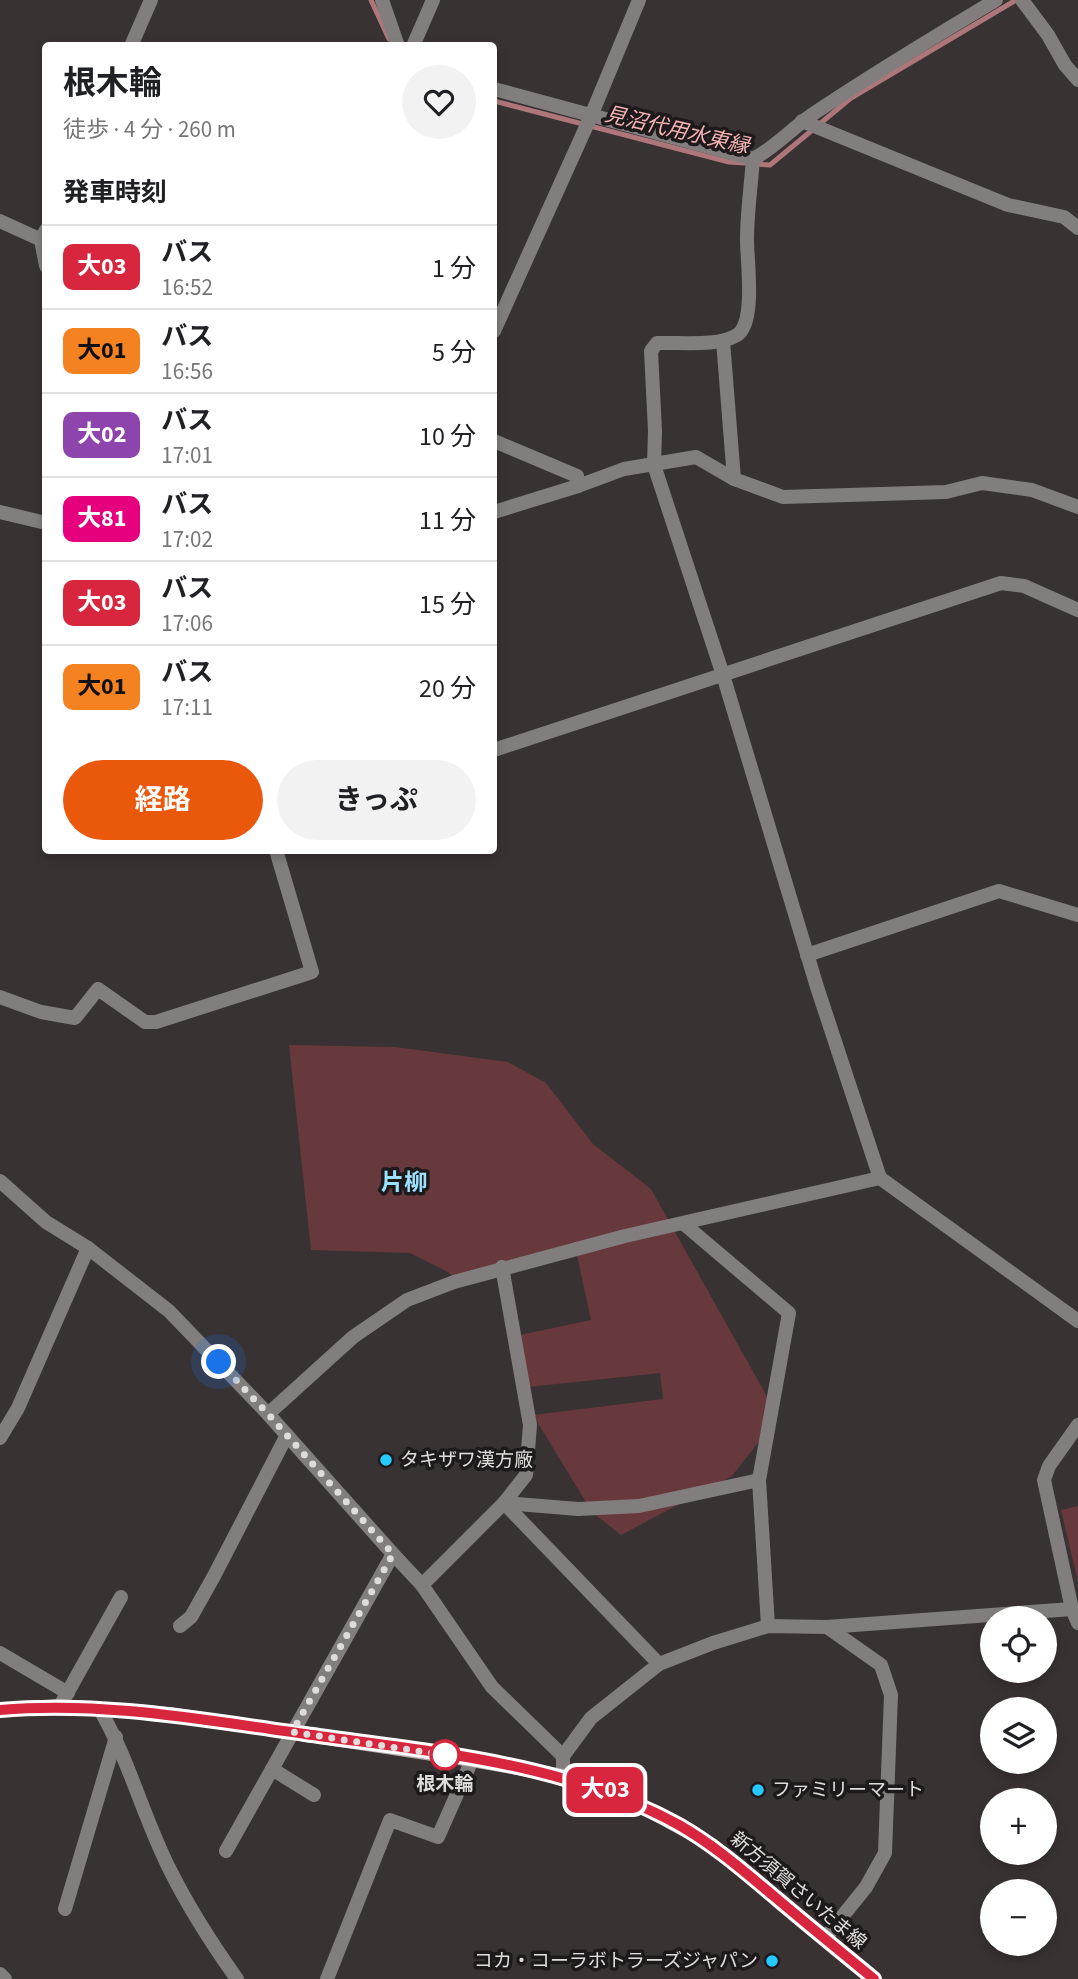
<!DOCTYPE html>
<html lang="ja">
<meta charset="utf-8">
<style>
:root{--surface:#fff;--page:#f2f2f2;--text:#202124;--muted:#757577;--line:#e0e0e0;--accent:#ea580c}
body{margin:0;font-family:"Source Sans 3","Noto Sans JP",sans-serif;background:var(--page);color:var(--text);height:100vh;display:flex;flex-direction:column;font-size:26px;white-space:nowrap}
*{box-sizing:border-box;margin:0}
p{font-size:23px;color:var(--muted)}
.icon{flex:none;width:38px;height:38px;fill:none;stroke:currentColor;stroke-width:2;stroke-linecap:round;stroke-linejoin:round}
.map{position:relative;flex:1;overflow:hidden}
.details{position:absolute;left:42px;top:42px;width:455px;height:812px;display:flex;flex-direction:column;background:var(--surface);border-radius:7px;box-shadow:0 4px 10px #0003}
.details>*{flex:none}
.badge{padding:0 14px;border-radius:10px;font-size:24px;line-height:46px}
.fabs{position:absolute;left:980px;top:1606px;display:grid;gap:14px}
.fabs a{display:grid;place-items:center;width:77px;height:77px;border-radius:50%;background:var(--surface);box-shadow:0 4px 10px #0003;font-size:35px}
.you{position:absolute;width:35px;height:35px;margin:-18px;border:5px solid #fff;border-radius:50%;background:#1a73e8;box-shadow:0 0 0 10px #1a73e833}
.map>.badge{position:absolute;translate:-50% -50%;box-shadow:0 0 0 4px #fff}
h2{padding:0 21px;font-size:26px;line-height:63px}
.round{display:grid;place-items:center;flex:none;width:74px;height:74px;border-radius:37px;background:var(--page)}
.headline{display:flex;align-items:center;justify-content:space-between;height:119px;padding:0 21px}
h1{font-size:33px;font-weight:700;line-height:52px}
.cta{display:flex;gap:14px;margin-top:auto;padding:14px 21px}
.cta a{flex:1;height:80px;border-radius:42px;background:var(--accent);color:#fff;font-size:28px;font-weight:700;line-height:80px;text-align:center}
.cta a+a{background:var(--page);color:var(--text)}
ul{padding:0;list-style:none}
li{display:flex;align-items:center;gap:21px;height:84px;padding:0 21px;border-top:2px solid var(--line)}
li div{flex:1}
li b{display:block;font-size:26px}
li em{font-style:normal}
li .badge{min-width:77px;font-weight:700;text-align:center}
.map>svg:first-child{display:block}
</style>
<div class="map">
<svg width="1078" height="1979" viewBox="0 0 1078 1979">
<rect width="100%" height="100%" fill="#393232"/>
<!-- green -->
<g fill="#67393c">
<polygon points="289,1045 395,1047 508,1062 546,1083 593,1144 651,1189 775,1411 760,1440 732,1476 621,1535 592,1512 533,1415 663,1399 660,1373 528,1387 520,1335 591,1320 575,1246 455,1278 448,1272 410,1253 311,1250"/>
<polygon points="1078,1506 1078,1582 1061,1510"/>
</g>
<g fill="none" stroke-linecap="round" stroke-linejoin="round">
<!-- stream -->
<g stroke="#ae767a" stroke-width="5">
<polyline points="371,0 389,39"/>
<polyline points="494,101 729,162 745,163"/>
<polyline points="755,164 770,165 851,98 1016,0"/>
</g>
<!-- street -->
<g stroke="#827e7e" stroke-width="14">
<polyline points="382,0 398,46"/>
<polyline points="1022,0 1048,35 1065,65 1078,80"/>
<polyline points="131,46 151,0"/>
<polyline points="413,46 433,0"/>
<path d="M 494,89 L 753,159 C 776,147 792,128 813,114 C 873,74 934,37 996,0"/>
<polyline points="802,121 1008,205 1064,217 1078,228"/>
<path d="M 753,159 C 751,186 747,213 747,240 C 747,261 756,323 737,335 C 719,347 679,342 657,343 L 651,351 L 655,431 L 654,465 L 723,675 L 817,987 L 880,1178 L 1078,1321"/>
<polyline points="0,221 46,242"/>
<polyline points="46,230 41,240 46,266"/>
<polyline points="494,331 591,116 639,0"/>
<polyline points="723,341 734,479"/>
<polyline points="494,441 577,476 578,486"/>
<polyline points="0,512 46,523"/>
<polyline points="494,512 578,486 624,469 696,457 734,479 783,497 946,492 982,483 1032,490 1078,507"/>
<polyline points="494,750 1001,583 1024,586 1078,610"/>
<polyline points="807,955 999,891 1078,915"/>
<polyline points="0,997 41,1012 75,1018 98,989 145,1022 156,1022 312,972 276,850"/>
<polyline points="0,1181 46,1222 88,1248 169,1311 268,1414 393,1554 422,1585 492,1687 563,1756"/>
<polyline points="684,1224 789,1313 759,1480 768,1626"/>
<polyline points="502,1267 530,1425 526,1475 504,1503 659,1664"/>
<polyline points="268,1414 353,1337 407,1300 454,1282 625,1236 880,1178"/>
<polyline points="1078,1425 1049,1466 1044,1480 1072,1609 1078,1623"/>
<polyline points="0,1438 18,1408 88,1248"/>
<polyline points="422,1585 504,1503 578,1509 639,1506 759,1480"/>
<polyline points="180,1626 191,1617 214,1576 287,1435"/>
<polyline points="0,1653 68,1693"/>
<polyline points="60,1706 121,1597"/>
<path d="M 99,1708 C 129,1759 143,1817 170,1870 C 189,1908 212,1944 237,1979"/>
<polyline points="272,1769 314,1795"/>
<polyline points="563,1776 563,1756 591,1718 659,1664 713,1643 768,1626 827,1627 1072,1609"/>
<polyline points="226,1851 393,1554"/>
<polyline points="65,1909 116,1737"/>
<polyline points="825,1938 866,1887 885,1853 891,1695 881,1665 827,1627"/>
<polyline points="0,1974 5,1979"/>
<polyline points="327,1979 390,1820 438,1837 472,1760"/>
</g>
<!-- secondary -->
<polyline stroke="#aea8a8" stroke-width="14" points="0,1710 60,1706 170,1714 472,1760 563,1776 601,1789 643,1807 712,1845 874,1979"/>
</g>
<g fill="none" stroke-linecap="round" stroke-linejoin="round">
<!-- line casing -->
<g stroke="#fff" stroke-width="16">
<path id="line" d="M 0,1710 C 103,1701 203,1720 305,1734 C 432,1752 565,1762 679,1825 C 714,1845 745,1872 776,1898 C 808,1925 841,1952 874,1979"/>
</g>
<!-- line -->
<use href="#line" stroke="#d7263d" stroke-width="10"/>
<!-- walk -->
<polyline stroke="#e0dcdc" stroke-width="7" stroke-dasharray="0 12.6" points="219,1362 268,1414 393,1554 292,1732 451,1756 445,1755"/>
</g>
<!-- markers -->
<g fill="#24c9fe" stroke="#1e1a1b" stroke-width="2.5">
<circle cx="386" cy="1460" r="7"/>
<circle cx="758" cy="1790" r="7"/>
<circle cx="772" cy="1961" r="7"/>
</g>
<circle fill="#fff" stroke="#d7263d" stroke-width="3.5" cx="445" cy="1755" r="14"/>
<g text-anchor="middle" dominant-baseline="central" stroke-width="7" stroke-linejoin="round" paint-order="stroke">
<!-- poi labels -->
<g font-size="19" fill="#e0dcdc" stroke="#1e1a1b" text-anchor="start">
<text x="400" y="1460">タキザワ漢方廠</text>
<text x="772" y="1790">ファミリーマート</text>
<text x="758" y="1961" text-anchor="end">コカ・コーラボトラーズジャパン</text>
</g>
<!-- stop labels -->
<g font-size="19" font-weight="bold" fill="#e0dcdc" stroke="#1e1a1b">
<text x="445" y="1784">根木輪</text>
</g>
<!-- street labels -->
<g font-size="19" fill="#e0dcdc" stroke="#1e1a1b">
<text transform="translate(798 1891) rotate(40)">新方須賀さいたま線</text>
</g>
<!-- water labels -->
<g font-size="21" font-style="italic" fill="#f6b1b3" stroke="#1e1a1b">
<text transform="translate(677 130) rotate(13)">見沼代用水東縁</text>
</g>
<!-- quarter labels -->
<g font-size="23" font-weight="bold" fill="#9be0fd" stroke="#1e1a1b">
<text x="404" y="1182">片柳</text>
</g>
</g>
</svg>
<div class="fabs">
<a><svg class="icon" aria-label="locate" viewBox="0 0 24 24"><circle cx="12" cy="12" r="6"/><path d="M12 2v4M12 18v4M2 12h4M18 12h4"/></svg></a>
<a><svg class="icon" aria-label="layers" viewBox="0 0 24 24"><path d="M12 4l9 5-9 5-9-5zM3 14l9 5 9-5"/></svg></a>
<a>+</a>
<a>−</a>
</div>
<div class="you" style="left:219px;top:1362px"></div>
<b class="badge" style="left:605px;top:1790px;background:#d7263d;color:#fff">大03</b>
<section class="details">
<div class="headline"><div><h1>根木輪</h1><p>徒歩 · 4 分 · 260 m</p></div><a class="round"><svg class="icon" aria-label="heart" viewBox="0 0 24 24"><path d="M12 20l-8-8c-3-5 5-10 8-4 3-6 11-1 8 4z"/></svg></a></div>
<h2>発車時刻</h2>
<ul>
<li><span class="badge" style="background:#d7263d;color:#fff">大03</span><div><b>バス</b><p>16:52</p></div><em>1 分</em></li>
<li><span class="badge" style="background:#f58220;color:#111">大01</span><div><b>バス</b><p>16:56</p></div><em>5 分</em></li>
<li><span class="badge" style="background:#8e44ad;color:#fff">大02</span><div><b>バス</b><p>17:01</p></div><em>10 分</em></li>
<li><span class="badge" style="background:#e6007e;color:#fff">大81</span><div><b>バス</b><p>17:02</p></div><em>11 分</em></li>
<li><span class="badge" style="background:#d7263d;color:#fff">大03</span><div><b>バス</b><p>17:06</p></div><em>15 分</em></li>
<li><span class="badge" style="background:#f58220;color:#111">大01</span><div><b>バス</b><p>17:11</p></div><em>20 分</em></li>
</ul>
<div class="cta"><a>経路</a><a>きっぷ</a></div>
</section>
</div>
